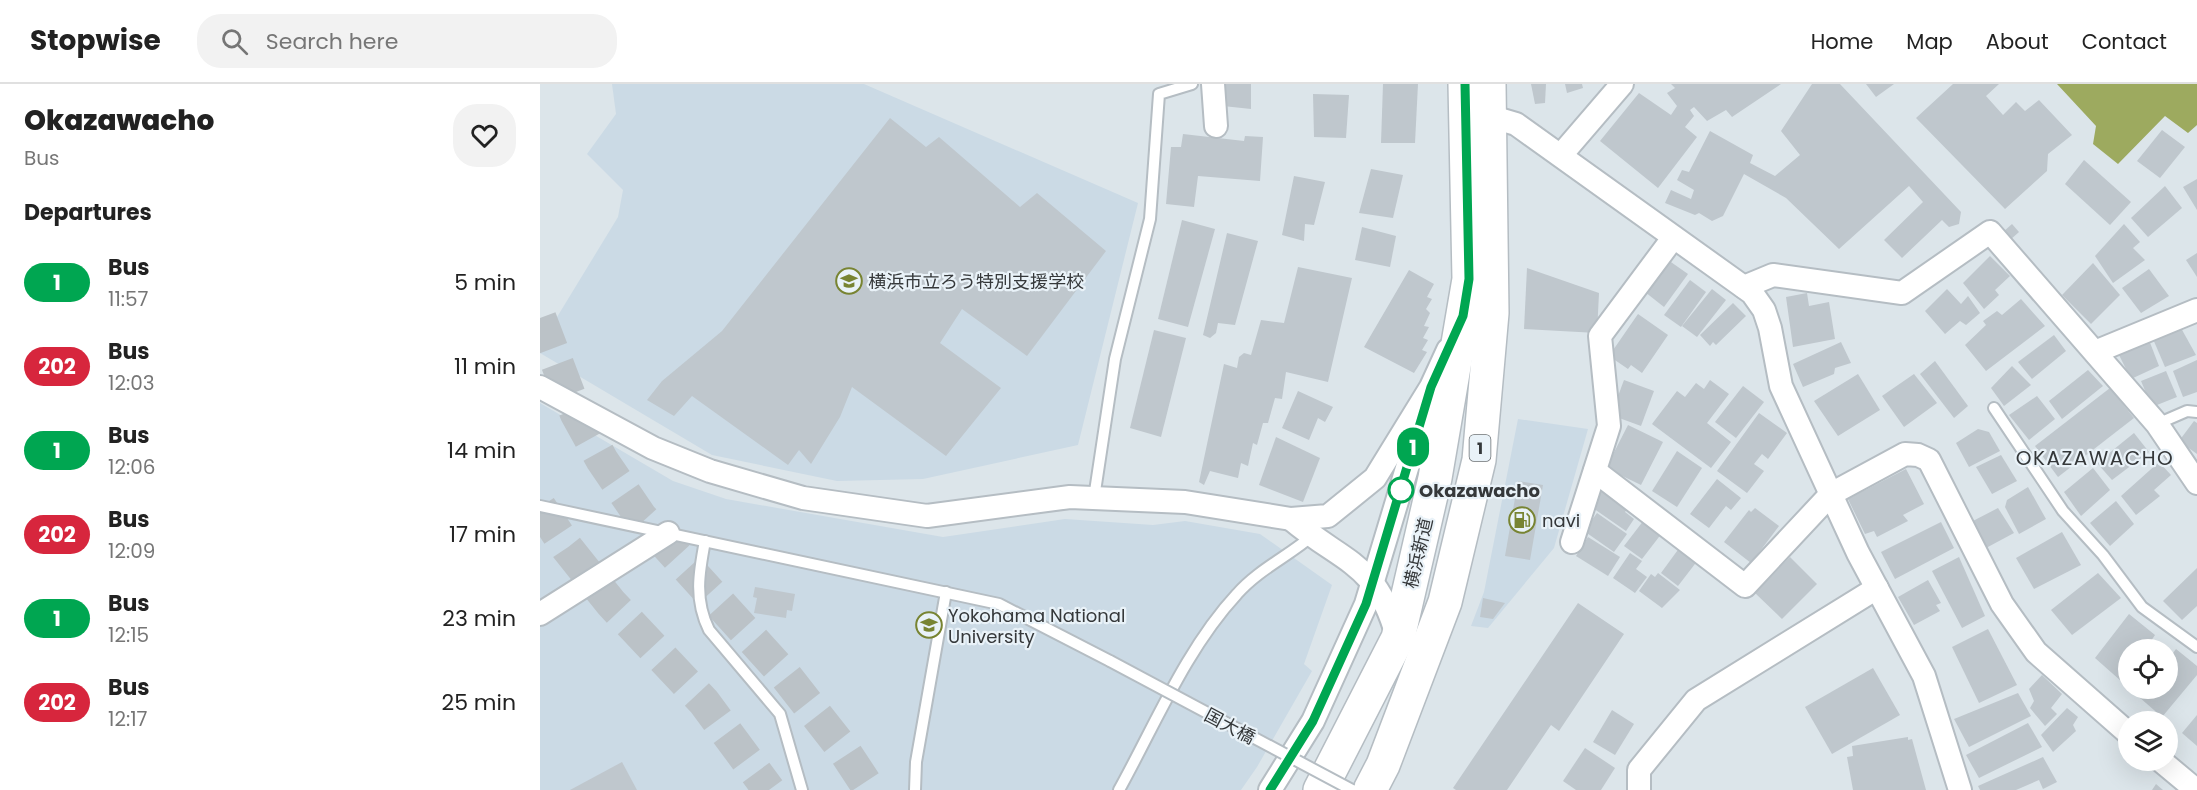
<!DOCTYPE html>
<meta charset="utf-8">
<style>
:root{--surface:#fff;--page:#f2f2f2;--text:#222;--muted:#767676;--line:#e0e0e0}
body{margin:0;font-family:Poppins,"Noto Sans JP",sans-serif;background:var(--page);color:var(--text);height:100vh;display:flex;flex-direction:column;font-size:22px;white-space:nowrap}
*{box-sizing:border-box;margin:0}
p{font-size:20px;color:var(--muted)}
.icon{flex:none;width:33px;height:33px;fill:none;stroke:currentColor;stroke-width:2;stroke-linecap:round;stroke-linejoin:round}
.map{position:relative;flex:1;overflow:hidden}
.panel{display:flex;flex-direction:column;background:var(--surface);width:540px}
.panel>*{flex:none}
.badge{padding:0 12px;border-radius:20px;font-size:21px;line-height:39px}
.fabs{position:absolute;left:1578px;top:555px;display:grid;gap:12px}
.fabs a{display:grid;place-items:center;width:60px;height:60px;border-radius:50%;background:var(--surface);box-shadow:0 6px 24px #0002;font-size:30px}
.map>.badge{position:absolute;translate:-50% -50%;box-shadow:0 0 0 3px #fff}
h2{padding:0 24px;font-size:22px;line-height:54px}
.round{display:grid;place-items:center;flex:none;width:63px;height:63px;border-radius:24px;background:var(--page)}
.summary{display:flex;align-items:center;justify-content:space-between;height:102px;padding:0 24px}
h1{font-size:28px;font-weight:800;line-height:45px}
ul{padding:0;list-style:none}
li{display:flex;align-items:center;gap:18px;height:84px;padding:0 24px}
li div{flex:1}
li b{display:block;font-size:22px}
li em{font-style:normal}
li .badge{min-width:66px;font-weight:700;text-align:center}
header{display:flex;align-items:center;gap:36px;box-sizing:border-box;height:84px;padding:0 30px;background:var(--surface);border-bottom:2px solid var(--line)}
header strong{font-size:28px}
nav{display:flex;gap:33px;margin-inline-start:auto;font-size:21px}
.search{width:420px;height:54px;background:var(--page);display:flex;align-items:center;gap:15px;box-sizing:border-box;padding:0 21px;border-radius:24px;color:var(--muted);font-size:22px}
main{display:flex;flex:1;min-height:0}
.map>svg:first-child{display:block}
</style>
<header>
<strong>Stopwise</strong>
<div class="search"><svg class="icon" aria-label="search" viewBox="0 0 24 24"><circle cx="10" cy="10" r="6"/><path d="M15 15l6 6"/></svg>Search here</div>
<nav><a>Home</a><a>Map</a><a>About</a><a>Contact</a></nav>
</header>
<main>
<section class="panel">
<div class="summary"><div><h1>Okazawacho</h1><p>Bus</p></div><a class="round"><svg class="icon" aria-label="heart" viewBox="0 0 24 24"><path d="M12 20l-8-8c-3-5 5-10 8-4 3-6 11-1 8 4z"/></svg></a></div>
<h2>Departures</h2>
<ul>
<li><span class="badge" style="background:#00a651;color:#fff">1</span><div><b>Bus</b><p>11:57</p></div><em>5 min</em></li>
<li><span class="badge" style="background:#d7263d;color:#fff">202</span><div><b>Bus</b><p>12:03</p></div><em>11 min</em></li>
<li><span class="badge" style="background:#00a651;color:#fff">1</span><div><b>Bus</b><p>12:06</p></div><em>14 min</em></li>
<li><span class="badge" style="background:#d7263d;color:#fff">202</span><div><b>Bus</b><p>12:09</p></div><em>17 min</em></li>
<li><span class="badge" style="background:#00a651;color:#fff">1</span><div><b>Bus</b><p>12:15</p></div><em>23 min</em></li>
<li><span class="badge" style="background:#d7263d;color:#fff">202</span><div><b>Bus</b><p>12:17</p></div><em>25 min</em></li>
</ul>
</section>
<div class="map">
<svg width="1657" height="706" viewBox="0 0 1657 706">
<rect width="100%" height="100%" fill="#dce5ea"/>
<!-- built -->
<g fill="#cbdae5">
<polygon points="72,0 324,0 598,119 538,361 383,395 297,397 172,371 0,269 0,261 78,133 83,106 47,70 76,30"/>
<polygon points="0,319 133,397 186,415 403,453 525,435 613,441 645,437 720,450 792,501 764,580 772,587 717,683 701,706 0,706"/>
<polygon points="978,335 1048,345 1014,464 948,544 931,542 944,508"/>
</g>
<!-- forest -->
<polygon fill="#9daa5f" points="1517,0 1657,0 1657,41 1648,49 1625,32 1578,80 1553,60 1556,42"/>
<!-- building -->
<g fill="#bfc7cd">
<polygon points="684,0 711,0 711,25 683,22"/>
<polygon points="843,0 878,0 875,59 841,59"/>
<polygon points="991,0 1006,0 1005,19 995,20"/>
<polygon points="1025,0 1042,0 1043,4 1027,9"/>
<polygon points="1131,0 1241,0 1192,33 1186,26 1167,37 1154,23 1150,26 1154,32 1145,43 1157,53 1118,104 1060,57 1099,9 1131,31 1137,22 1127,9 1135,4"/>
<polygon points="1272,0 1300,0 1421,128 1419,140 1409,143 1402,136 1362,174 1344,156 1383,118 1369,102 1299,165 1246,114 1204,90 1183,132 1172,137 1159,129 1155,131 1125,119 1131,106 1151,115 1154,106 1137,96 1142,86 1149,88 1170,47 1213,71 1210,79 1235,92 1260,71 1241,47"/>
<polygon points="1326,0 1354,0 1336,13"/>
<polygon points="1413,0 1459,0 1446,12 1463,31 1476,18 1485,27 1499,16 1532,51 1508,70 1507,87 1465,125 1376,34"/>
<polygon points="773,10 809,11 806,54 774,53"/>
<polygon points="350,34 386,63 399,53 480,123 497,109 566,167 487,272 422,225 400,259 461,304 406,372 312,303 300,333 271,380 259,366 248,381 152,312 134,332 107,316 122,297 182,247"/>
<polygon points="1622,46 1645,63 1620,94 1597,77"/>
<polygon points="643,50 704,57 705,52 723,53 720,97 658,92 654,123 626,120 631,63 641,63"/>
<polygon points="1544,76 1591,118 1570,141 1525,100"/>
<polygon points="831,85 863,91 853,134 819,129"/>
<polygon points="754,92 785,98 774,141 765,140 764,157 742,151"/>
<polygon points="1657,95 1657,126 1643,103"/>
<polygon points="1625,102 1642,124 1608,153 1591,134"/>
<polygon points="642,136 675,145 648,243 618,235"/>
<polygon points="1472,140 1479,148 1470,156 1463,148"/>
<polygon points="1584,140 1600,158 1593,164 1605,176 1573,199 1555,172"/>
<polygon points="822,143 856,152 850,183 815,176"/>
<polygon points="687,149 718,157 695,241 678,239 676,249 670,254 663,251"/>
<polygon points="1657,169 1657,193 1646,176"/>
<polygon points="1450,172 1470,192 1455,206 1459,211 1444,225 1423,199"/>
<polygon points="1128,176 1148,190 1124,223 1105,208"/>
<polygon points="1553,179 1580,211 1551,240 1522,211"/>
<polygon points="758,183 812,194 788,298 746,288 742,315 735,314 728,339 723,339 717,361 713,359 708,382 701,379 698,394 670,387 664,401 659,398 684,280 697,284 699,273 704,269 711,271 721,236 744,239"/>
<polygon points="987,184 1059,209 1057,249 984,245"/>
<polygon points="1609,185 1629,212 1601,229 1582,204"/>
<polygon points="869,186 894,200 887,213 892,215 886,225 890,229 884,242 889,243 883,254 888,256 882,266 887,268 874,289 824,263"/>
<polygon points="1150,196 1166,208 1141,243 1124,231"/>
<polygon points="1172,205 1186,216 1157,253 1142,242"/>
<polygon points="1407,205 1421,220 1428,212 1440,229 1426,241 1420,237 1405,250 1385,227"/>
<polygon points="1267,209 1269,222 1289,218 1295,255 1253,263 1246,213"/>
<polygon points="1481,215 1505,242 1446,287 1425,261 1446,241 1443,237 1457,227 1462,231"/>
<polygon points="1193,219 1206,232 1176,261 1173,258 1170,262 1160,251"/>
<polygon points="1098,230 1128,251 1102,289 1091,281 1088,285 1069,272"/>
<polygon points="1641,244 1656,271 1625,283 1613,255"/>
<polygon points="614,246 646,254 621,353 590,344"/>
<polygon points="1514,251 1526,267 1492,295 1478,278"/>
<polygon points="1609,256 1619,282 1591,295 1577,267"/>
<polygon points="1301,258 1311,279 1295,284 1294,290 1263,303 1253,280"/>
<polygon points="1657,276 1657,308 1643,313 1633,287"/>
<polygon points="1395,277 1428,322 1414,334 1380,290"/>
<polygon points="1472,282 1491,301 1464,322 1451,304"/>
<polygon points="1548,286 1563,302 1522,335 1509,317"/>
<polygon points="1626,287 1637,313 1612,323 1601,297"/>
<polygon points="1318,290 1340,326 1298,352 1274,317"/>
<polygon points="1374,290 1397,319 1364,343 1342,312"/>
<polygon points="1084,296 1114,307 1101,342 1071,331"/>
<polygon points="1170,296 1189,310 1167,339 1191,358 1171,384 1112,340 1137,307 1145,313 1156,299 1164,305"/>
<polygon points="1203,302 1224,318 1196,354 1175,338"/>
<polygon points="1570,304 1594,334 1518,393 1495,362"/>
<polygon points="758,307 793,323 785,338 778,334 769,356 742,344"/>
<polygon points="1497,312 1515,335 1489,356 1469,331"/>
<polygon points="1219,329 1247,349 1228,375 1222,370 1214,380 1224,387 1207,409 1177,387"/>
<polygon points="1654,337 1657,339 1657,370 1639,357"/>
<polygon points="1088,341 1123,358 1101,401 1066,384"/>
<polygon points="1438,345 1449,348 1460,367 1429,383 1416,359"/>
<polygon points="1594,349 1609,368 1572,396 1557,379"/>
<polygon points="736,353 780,374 763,418 719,401"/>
<polygon points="1137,367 1162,384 1137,423 1112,407"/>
<polygon points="1461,371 1477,397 1452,410 1436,383"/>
<polygon points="1619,378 1631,391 1614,406 1620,412 1596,431 1581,412"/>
<polygon points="1553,384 1570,406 1541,432 1524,408"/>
<polygon points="1366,385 1384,420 1363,431 1368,437 1337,453 1334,447 1325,450 1308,415"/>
<polygon points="1177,395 1201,414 1191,426 1186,422 1169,444 1150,430"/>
<polygon points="978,397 1003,401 990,476 965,472"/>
<polygon points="1488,403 1506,435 1479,450 1465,423 1467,416"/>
<polygon points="1061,406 1087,425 1085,428 1094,435 1086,447 1050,422"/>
<polygon points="1576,417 1594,440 1570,462 1550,439"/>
<polygon points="1215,424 1239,442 1211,479 1184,458 1209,426 1211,428"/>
<polygon points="1458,424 1474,449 1446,464 1431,438"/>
<polygon points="1057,429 1087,450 1074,468 1044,447"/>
<polygon points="1104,436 1122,449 1102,475 1084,462"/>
<polygon points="1401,438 1414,464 1355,495 1341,468"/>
<polygon points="1522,448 1541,481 1494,505 1476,474"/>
<polygon points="1048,453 1080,473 1068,492 1036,472"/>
<polygon points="1140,463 1158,476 1138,502 1121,489"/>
<polygon points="1090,469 1102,477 1096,485 1107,493 1095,509 1073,494"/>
<polygon points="1250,473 1277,500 1242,535 1215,509"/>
<polygon points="1419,473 1445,532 1422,544 1392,487"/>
<polygon points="1657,484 1657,522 1642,536 1623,517"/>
<polygon points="1118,489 1140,506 1122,524 1099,507 1111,490 1115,493"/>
<polygon points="1558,489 1581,514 1532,551 1511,526"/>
<polygon points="1388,496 1401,519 1396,521 1400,527 1374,541 1358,513"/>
<polygon points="215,503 255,510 252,527 247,526 246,534 214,529 217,514 213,513"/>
<polygon points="943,514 965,519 953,535 940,533"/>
<polygon points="1038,519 1084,550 1019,647 1011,641 967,706 916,706 913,704"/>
<polygon points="1589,530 1615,551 1605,566 1588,566 1588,587 1581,597 1555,574"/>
<polygon points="1448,545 1477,601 1439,619 1412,563"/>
<polygon points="1636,565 1657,582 1657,591 1622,633 1599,613 1606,604 1628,604 1628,576"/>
<polygon points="1333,584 1360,631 1292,670 1265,623"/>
<polygon points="1502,591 1522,610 1511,624 1517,630 1505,642 1490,624 1494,617 1489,605"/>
<polygon points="1478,609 1491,632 1429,663 1414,635"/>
<polygon points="1527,624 1538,633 1533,641 1536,647 1513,668 1501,651"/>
<polygon points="1072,626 1094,640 1075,671 1053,658"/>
<polygon points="1657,631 1657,662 1642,649"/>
<polygon points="1488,639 1502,663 1439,694 1426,671"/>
<polygon points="1368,653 1368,656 1372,655 1386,706 1313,706 1307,673 1313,672 1312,662"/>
<polygon points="1045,664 1075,684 1061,706 1036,706 1023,697"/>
<polygon points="1503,673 1517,698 1503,705 1499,696 1476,706 1440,706 1438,702"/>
<polygon points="82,678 97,706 30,706"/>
<polygon points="1616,700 1623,706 1612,706"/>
</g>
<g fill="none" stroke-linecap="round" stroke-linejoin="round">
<!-- highway-tunnel -->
<g stroke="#bbc2c7" stroke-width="33" stroke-dasharray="33 16" stroke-linecap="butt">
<polyline points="0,234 36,329 62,376 101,433 245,591 303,665 330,706"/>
<polyline points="0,423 27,464 71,519 164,618 229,706"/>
</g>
<!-- lane casing -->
<g stroke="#b5bdc3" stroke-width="14">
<g id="lane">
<polyline points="1454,324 1523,427 1563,471 1602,523 1657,563"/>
<polyline points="1617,340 1647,327 1657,328"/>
<polyline points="554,414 575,275 610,135 619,10 652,0"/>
<polyline points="0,422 459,520 570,577"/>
<path d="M 165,457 C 159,488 154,516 169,546 L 240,630 L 262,706"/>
<polyline points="375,706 376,678 406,508"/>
<path d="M 579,706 C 615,641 646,565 697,510 C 719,485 749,472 773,451"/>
</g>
</g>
<!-- street casing -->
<g stroke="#b5bdc3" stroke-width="26">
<g id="street">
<polyline points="673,0 676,42"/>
<polyline points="949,32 976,40 1212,209 1224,226 1230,244 1241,302 1318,469 1384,592 1420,706"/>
<polyline points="1021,71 1082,0"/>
<polyline points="1204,203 1233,191 1362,209 1450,148 1617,340 1657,399"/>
<polyline points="1555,268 1657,226"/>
<polyline points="0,303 113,364 170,387 263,414 387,432 530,413 645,418 751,435 788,432 835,394 891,303 908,266"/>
<polyline points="1055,387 1205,502 1291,410 1365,370 1378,371 1389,376 1462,520 1496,568 1588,649"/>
<path d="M 751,435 C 804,480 836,477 857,552"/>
<polyline points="1032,458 1069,342 1060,252 1133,154"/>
<polyline points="0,530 128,449"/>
<polyline points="1620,676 1656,706"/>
<polyline points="730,706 773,637 826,520 883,331"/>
<polyline points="1099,706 1099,686 1156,616 1337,504"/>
</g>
</g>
<!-- highway casing -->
<g stroke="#b5bdc3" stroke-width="36">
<g id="highway">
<polyline points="780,706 858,554 895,394 929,195 925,0"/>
<polyline points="830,706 843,681 905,518 939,376 952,229 949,0"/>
</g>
</g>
<!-- lane -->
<use href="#lane" stroke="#fff" stroke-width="10"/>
<!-- street -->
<use href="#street" stroke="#fff" stroke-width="22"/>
<!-- highway -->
<use href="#highway" stroke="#fff" stroke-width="33"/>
<!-- lane-bridge casing -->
<g stroke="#b5bdc3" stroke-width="14" stroke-linecap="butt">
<polyline id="lane-bridge" points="570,577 812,706"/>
</g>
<!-- lane-bridge -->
<use href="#lane-bridge" stroke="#fff" stroke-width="10"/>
</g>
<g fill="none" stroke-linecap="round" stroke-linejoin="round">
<!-- line casing -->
<g stroke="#fff" stroke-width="14">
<polyline id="line" points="730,706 773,637 826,520 891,303 923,232 929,195 925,0"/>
</g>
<!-- line -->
<use href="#line" stroke="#00a651" stroke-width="9"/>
</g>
<!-- icons -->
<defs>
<g id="school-ring" transform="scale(1.35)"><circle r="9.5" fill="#e9f2f8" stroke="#788432" stroke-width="1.5"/><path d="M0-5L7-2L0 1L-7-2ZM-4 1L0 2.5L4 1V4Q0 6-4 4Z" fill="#788432"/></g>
<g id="fuel-ring" transform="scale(1.35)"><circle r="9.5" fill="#e9f2f8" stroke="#788432" stroke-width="1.5"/><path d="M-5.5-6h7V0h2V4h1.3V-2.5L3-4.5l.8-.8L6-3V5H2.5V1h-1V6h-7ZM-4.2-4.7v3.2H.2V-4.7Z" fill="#788432"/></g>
<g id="university-ring" transform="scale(1.35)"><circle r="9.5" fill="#e9f2f8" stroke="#788432" stroke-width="1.5"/><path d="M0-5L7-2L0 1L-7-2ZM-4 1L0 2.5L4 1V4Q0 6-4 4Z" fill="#788432"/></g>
</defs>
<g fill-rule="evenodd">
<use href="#school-ring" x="309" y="197"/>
<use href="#fuel-ring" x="982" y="436"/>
<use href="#university-ring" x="389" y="541"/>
</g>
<!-- markers -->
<circle fill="#fff" stroke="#00a651" stroke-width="3" cx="861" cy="406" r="12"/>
<g text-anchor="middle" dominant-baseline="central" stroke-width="4.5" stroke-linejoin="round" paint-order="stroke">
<!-- shield labels -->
<rect fill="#e9f2f8" stroke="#6b7073" stroke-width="1.5" x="929.5" y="351" width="21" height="26" rx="4.5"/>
<g font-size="16" font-weight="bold" fill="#35383a">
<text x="940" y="364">1</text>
</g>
<!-- poi labels -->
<g font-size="18" fill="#35383a" stroke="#e9f2f8" text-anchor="start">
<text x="328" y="197">横浜市立ろう特別支援学校</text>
<text x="1002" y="436">navi</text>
<text x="408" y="531">Yokohama National<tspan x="408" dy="21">University</tspan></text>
</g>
<!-- stop labels -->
<g font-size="18" font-weight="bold" fill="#35383a" stroke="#e9f2f8" text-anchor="start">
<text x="879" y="406">Okazawacho</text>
</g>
<!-- street labels -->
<g font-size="18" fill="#35383a" stroke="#e9f2f8">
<text transform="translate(878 469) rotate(-77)">横浜新道</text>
<text transform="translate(690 642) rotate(28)">国大橋</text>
</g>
<!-- neighbourhood labels -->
<g font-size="20" letter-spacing="1.5" fill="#35383a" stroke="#e9f2f8">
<text x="1555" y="374">OKAZAWACHO</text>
</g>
</g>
</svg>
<div class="fabs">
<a><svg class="icon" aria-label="locate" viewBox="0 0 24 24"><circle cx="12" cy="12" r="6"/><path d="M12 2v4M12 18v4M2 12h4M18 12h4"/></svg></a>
<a><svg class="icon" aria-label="layers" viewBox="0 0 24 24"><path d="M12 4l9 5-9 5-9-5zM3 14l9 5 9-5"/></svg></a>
</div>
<b class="badge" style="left:873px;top:363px;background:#00a651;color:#fff">1</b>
</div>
</main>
